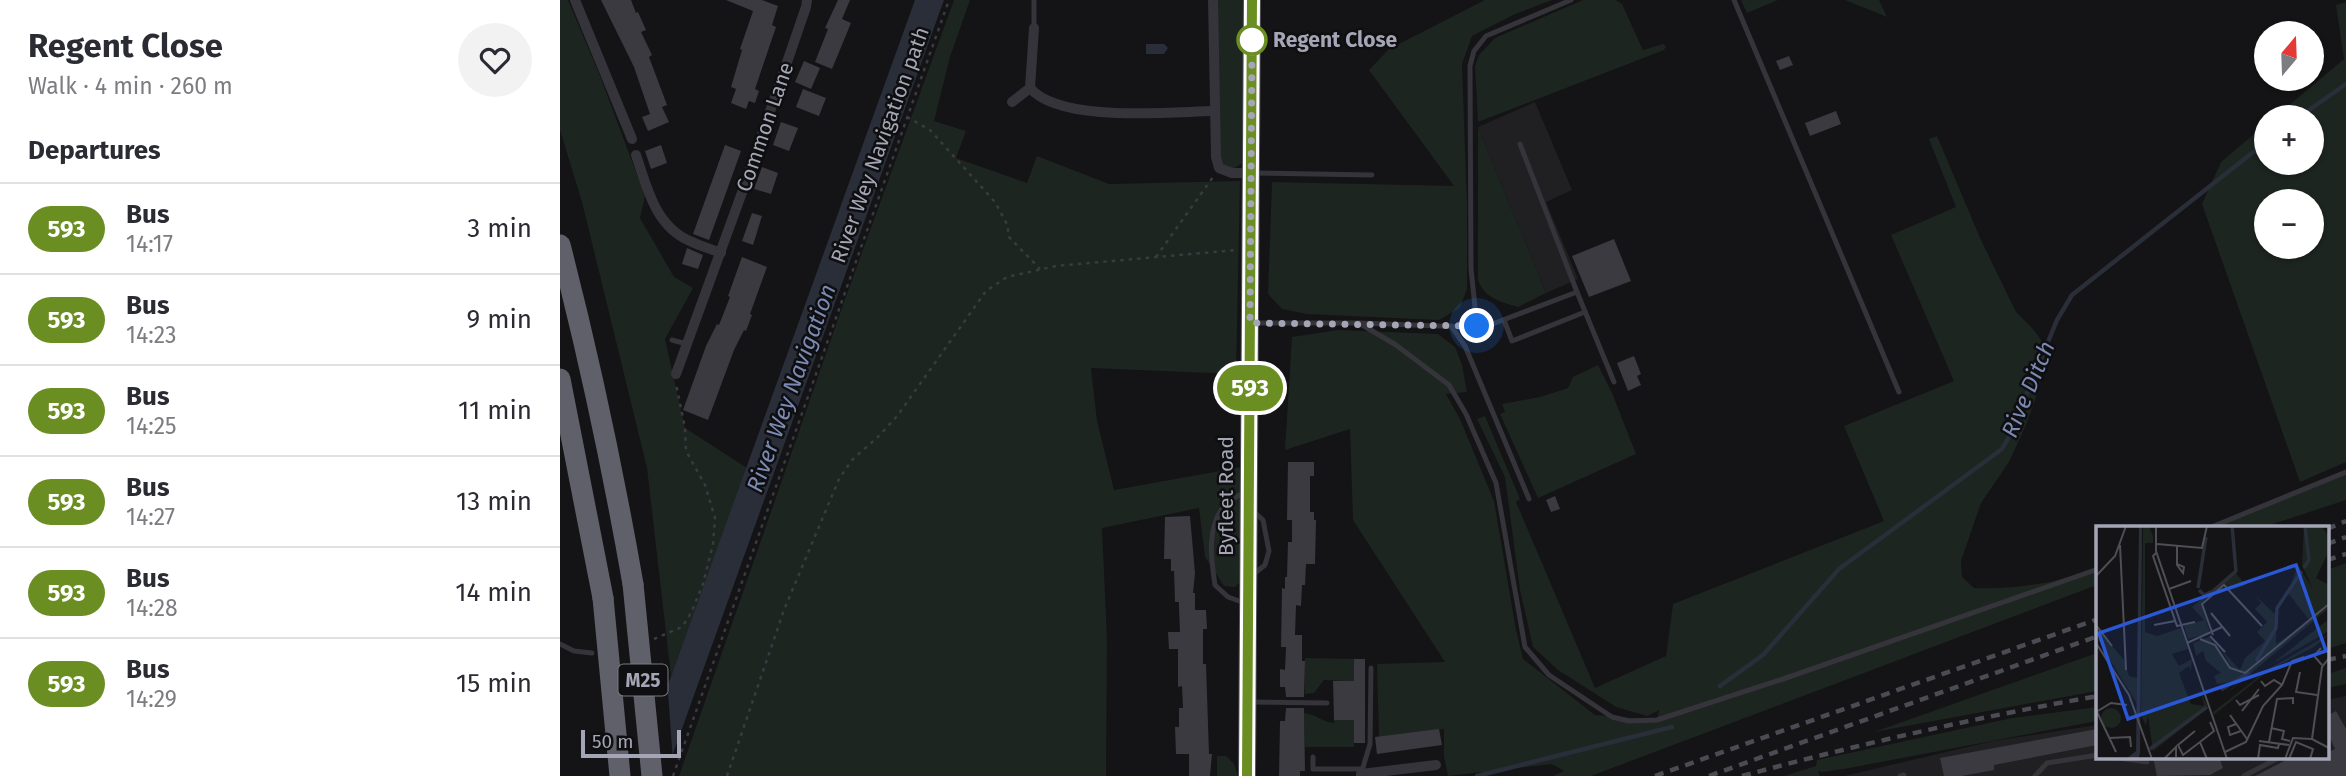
<!DOCTYPE html>
<meta charset="utf-8">
<style>
:root{--surface:#fff;--page:#f2f2f3;--text:#2b2b33;--muted:#7c7c81;--line:#e1e1e2}
body{margin:0;font-family:"Fira Sans",sans-serif;background:var(--page);color:var(--text);height:100vh;display:flex;flex-direction:column;font-size:26px;white-space:nowrap}
*{box-sizing:border-box;margin:0}
p{font-size:23px;color:var(--muted)}
.icon{flex:none;width:38px;height:38px;fill:none;stroke:currentColor;stroke-width:2;stroke-linecap:round;stroke-linejoin:round}
.map{position:relative;flex:1;overflow:hidden}
.sheet{display:flex;flex-direction:column;background:var(--surface);width:560px}
.sheet>*{flex:none}
.badge{padding:0 14px;border-radius:23px;font-size:24px;line-height:46px}
.needle{width:46px;rotate:19deg}
.tools{position:absolute;left:1694px;top:21px;display:grid;gap:14px}
.tools a{display:grid;place-items:center;width:70px;height:70px;border-radius:50%;background:var(--surface);box-shadow:0 2px 5px #0004;font-size:35px}
.scale{position:absolute;left:21px;bottom:18px;width:100px;box-sizing:border-box;padding-left:7px;border:4px solid #a4a6b6;border-top:0;font-size:19px;line-height:24px;white-space:nowrap;color:#a4a6b6;-webkit-text-stroke:5px #0f0e10;paint-order:stroke}
.you{position:absolute;width:35px;height:35px;margin:-18px;border:5px solid #fff;border-radius:50%;background:#1a73e8;box-shadow:0 0 0 10px #1a73e833}
.map>.badge{position:absolute;translate:-50% -50%;box-shadow:0 0 0 4px #fff}
h2{padding:0 28px;font-size:26px;line-height:63px}
.round{display:grid;place-items:center;flex:none;width:74px;height:74px;border-radius:37px;background:var(--page)}
.head{display:flex;align-items:center;justify-content:space-between;height:119px;padding:0 28px}
h1{font-size:33px;font-weight:700;line-height:52px}
ul{padding:0;list-style:none}
li{display:flex;align-items:center;gap:21px;height:91px;padding:0 28px;border-top:2px solid var(--line)}
li div{flex:1}
li b{display:block;font-size:26px}
li em{font-style:normal}
li .badge{min-width:77px;font-weight:700;text-align:center}
main{display:flex;flex:1;min-height:0}
.map>svg:first-child{display:block}
</style>
<main>
<section class="sheet">
<div class="head"><div><h1>Regent Close</h1><p>Walk · 4 min · 260 m</p></div><a class="round"><svg class="icon" aria-label="heart" viewBox="0 0 24 24"><path d="M12 20l-8-8c-3-5 5-10 8-4 3-6 11-1 8 4z"/></svg></a></div>
<h2>Departures</h2>
<ul>
<li><span class="badge" style="background:#6b8e23;color:#fff">593</span><div><b>Bus</b><p>14:17</p></div><em>3 min</em></li>
<li><span class="badge" style="background:#6b8e23;color:#fff">593</span><div><b>Bus</b><p>14:23</p></div><em>9 min</em></li>
<li><span class="badge" style="background:#6b8e23;color:#fff">593</span><div><b>Bus</b><p>14:25</p></div><em>11 min</em></li>
<li><span class="badge" style="background:#6b8e23;color:#fff">593</span><div><b>Bus</b><p>14:27</p></div><em>13 min</em></li>
<li><span class="badge" style="background:#6b8e23;color:#fff">593</span><div><b>Bus</b><p>14:28</p></div><em>14 min</em></li>
<li><span class="badge" style="background:#6b8e23;color:#fff">593</span><div><b>Bus</b><p>14:29</p></div><em>15 min</em></li>
</ul>
</section>
<div class="map">
<svg width="1786" height="776" viewBox="0 0 1786 776">
<rect width="100%" height="100%" fill="#141315"/>
<!-- built -->
<g fill="#201f22">
<polygon points="975,102 1012,190 986,202 1018,279 986,293 918,127"/>
<polygon points="1786,696 1786,776 1284,776 1433,741 1537,725 1538,757 1767,757 1767,700"/>
</g>
<!-- green -->
<g fill="#1d2520" fill-rule="evenodd">
<polygon points="0,0 8,0 40,76 85,196 80,218 114,277 133,288 105,339 125,428 187,468 111,676 87,468 22,202 0,130"/>
<polygon points="394,0 410,0 390,57 374,121 406,131 396,158 467,183 477,156 549,184 680,181 676,374 531,368 537,421 554,490 682,467 680,582 675,587 664,586 645,557 639,508 542,528 547,639 546,776 119,776 284,302"/>
<polygon points="653,0 692,0 691,157 672,170 659,168"/>
<polygon points="925,0 992,0 953,15 912,36 902,64 907,205 907,289 900,308 879,320 746,314 722,309 708,294 712,182 894,186 809,70 829,49"/>
<polygon points="1023,0 1056,0 1062,4 1083,50 1103,44 1106,46 1104,50 918,122 915,66 919,55 935,38"/>
<polygon points="1181,0 1218,0 1187,13"/>
<polygon points="1285,0 1319,0 1327,17"/>
<path d="M 1786,2 L 1786,462 L 1740,482 L 1642,204 L 1661,162 L 1706,124 L 1706,163 L 1752,163 L 1752,117 L 1715,117 L 1784,59 L 1776,5 ZM 1706,201 L 1752,201 L 1752,247 L 1706,247 Z"/>
<path d="M 918,127 L 986,293 L 958,307 C 941,302 924,298 918,280 Z"/>
<path d="M 1377,136 L 1421,240 L 1456,312 L 1473,329 L 1486,347 L 1486,357 L 1479,389 L 1466,425 L 1449,462 L 1421,503 L 1401,561 L 1402,577 L 1414,588 C 1455,590 1499,582 1537,569 L 1537,585 L 1031,776 L 993,776 L 1004,771 L 992,764 L 888,776 L 884,756 L 884,729 L 819,737 L 817,664 L 885,662 L 793,520 L 790,429 L 725,450 L 732,337 L 778,330 L 878,334 L 895,347 L 902,365 L 907,392 L 886,394 L 900,419 L 934,501 L 956,630 L 963,659 L 1035,715 L 1097,720 L 1099,710 L 1087,716 L 1056,707 L 998,670 L 973,647 L 960,590 L 945,477 L 917,419 L 925,416 L 960,499 L 956,502 L 1035,688 L 1106,656 L 1113,604 L 1324,521 L 1284,426 L 1394,381 L 1331,235 L 1396,207 L 1369,139 Z"/>
<polygon points="1038,365 1052,393 1076,454 978,498 940,414 945,412 942,404 980,397 1008,388 1013,377"/>
<polygon points="1786,473 1786,500 1704,527 1649,528"/>
<polygon points="1786,563 1786,643 1767,649 1767,570"/>
<polygon points="1537,653 1537,691 1314,732"/>
<path d="M 745,658 L 794,659 L 794,747 L 745,747 L 744,713 C 755,714 763,722 774,723 L 774,720 L 785,719 L 784,681 L 764,680 L 754,693 L 745,694 Z"/>
<polygon points="1786,668 1786,684 1767,688 1767,674"/>
<polygon points="1537,707 1537,721 1289,768 1263,772 1258,771 1260,776 1224,776 1256,766 1257,760 1452,718"/>
<polygon points="657,756 666,756 674,764 678,776 657,776"/>
</g>
<!-- water -->
<g fill="#292e39">
<polygon points="355,0 384,0 105,776 75,776"/>
<polygon points="586,44 604,44 608,48 604,54 586,54"/>
</g>
<!-- pier -->
<polygon fill="#141315" points="107,679 113,762 108,776 71,776"/>
<g fill="none" stroke-linecap="round" stroke-linejoin="round">
<!-- stream -->
<g stroke="#292e39" stroke-width="4.5">
<polyline points="1739,117 1786,84"/>
<polyline points="1160,686 1203,655 1279,569 1442,449 1450,435 1497,320 1512,295 1706,142"/>
<polyline points="917,776 1112,727"/>
</g>
</g>
<!-- building -->
<g fill="#3b3a40">
<polygon points="41,0 71,0 76,13 78,12 86,30 81,32 92,55 89,57 107,105 102,107 109,122 88,131 82,117 90,114 74,67"/>
<polygon points="166,0 202,0 218,6 212,25 216,27 195,89 199,91 195,103 189,101 186,109 171,103 176,89 171,87 182,50 180,49 193,11"/>
<polygon points="278,0 290,0 282,19 291,23 272,69 255,62 268,29 265,28"/>
<polygon points="1229,56 1233,65 1220,70 1216,61"/>
<polygon points="244,61 260,68 251,89 235,82"/>
<polygon points="243,89 266,98 259,116 236,107"/>
<polygon points="1276,111 1281,124 1250,136 1245,123"/>
<polygon points="221,122 238,128 229,151 213,145"/>
<polygon points="101,145 107,163 91,169 85,151"/>
<polygon points="165,145 181,151 149,240 133,234"/>
<polygon points="202,167 218,173 211,194 194,189"/>
<polygon points="192,213 202,216 193,245 182,241"/>
<polygon points="1054,239 1071,281 1029,297 1012,256"/>
<polygon points="127,248 143,255 138,269 122,264"/>
<polygon points="182,257 207,267 190,314 192,315 186,331 184,330 174,350 148,420 123,410 146,346 157,324 159,325 170,297 168,296"/>
<polygon points="1074,356 1081,374 1077,376 1081,385 1068,391 1057,363"/>
<polygon points="728,462 754,462 754,476 750,476 750,512 754,512 754,520 756,520 755,564 746,564 745,585 742,585 741,606 736,605 735,635 742,635 742,661 745,661 744,697 726,697 725,687 720,687 720,669 725,670 726,647 721,647 722,588 725,589 725,577 727,577 728,542 732,542 732,520 727,520"/>
<polygon points="995,496 1000,509 991,512 986,500"/>
<polygon points="630,516 635,573 633,593 635,593 635,610 646,610 647,629 643,629 643,664 646,664 649,754 652,754 650,776 629,776 629,754 616,754 615,727 619,727 619,708 623,708 622,686 618,687 618,649 609,649 608,632 620,632 619,608 619,602 615,602 614,571 611,571 611,559 604,559 605,517"/>
<polygon points="794,659 805,659 805,743 794,743 794,720 774,720 773,681 794,681"/>
<polygon points="726,708 744,708 745,771 740,771 740,776 719,776 720,721 725,721"/>
<polygon points="1776,711 1786,729 1786,776 1695,776 1732,757 1767,757 1767,753 1775,749 1767,732 1767,716"/>
<polygon points="879,729 882,745 817,754 815,737"/>
<polygon points="1537,729 1537,745 1434,765 1434,770 1402,776 1384,776 1380,758"/>
<polygon points="1593,757 1659,757 1663,768 1650,775 1597,776"/>
</g>
<g fill="none" stroke-linecap="round" stroke-linejoin="round">
<!-- path -->
<g stroke="#3a3a41" stroke-width="2.5" stroke-dasharray="3.5 5" stroke-linecap="butt">
<polyline points="347,117 370,130 435,202 448,226 448,236 480,269"/>
<polyline points="596,257 653,177"/>
<polyline points="94,639 122,627 131,613 143,584 153,544 155,518 145,485 126,451 125,428 116,384"/>
<polyline points="113,776 389,0"/>
<polyline points="167,776 224,610 279,479 292,460 320,435 338,415 426,291 447,277 496,266 677,250"/>
</g>
<!-- lane -->
<g stroke="#35343a" stroke-width="5">
<polyline points="1174,0 1339,392"/>
<polyline points="474,28 474,0"/>
<polyline points="960,144 1017,292 1054,382"/>
<polyline points="692,173 812,175"/>
<polyline points="944,320 952,341 1025,312"/>
<polyline points="693,323 799,323 907,327 935,323 1017,292"/>
<polyline points="799,323 836,345 889,385 906,414 936,483 965,647 989,675 1052,717 1069,721 1097,720 1226,678 1538,569"/>
<polyline points="891,326 905,346 969,499"/>
<polyline points="917,326 911,269 910,66 914,51 926,36 1011,0"/>
<polyline points="112,340 127,344"/>
<polyline points="1649,528 1786,472"/>
<polyline points="691,576 705,565 709,551 703,520 693,511"/>
<path d="M 685,603 L 668,597 L 655,585 C 651,559 646,525 666,504 C 671,499 680,495 686,492"/>
<polyline points="0,644 14,651 32,653"/>
<polyline points="691,702 767,703"/>
<polyline points="753,757 753,769 803,769"/>
<polyline points="1551,757 1587,762"/>
<polyline points="801,774 810,744 811,668"/>
<polyline points="1340,776 1344,775"/>
<polyline points="1475,776 1487,763 1538,755"/>
<polyline points="1684,776 1720,757"/>
</g>
<!-- street -->
<g stroke="#35343a" stroke-width="10">
<polyline points="15,0 72,139"/>
<polyline points="653,0 656,157 659,168 672,173 691,173"/>
<path d="M 470,88 C 500,123 608,112 653,111"/>
<polyline points="452,102 470,88 474,28"/>
<path d="M 76,155 C 87,187 95,226 130,241 C 140,246 151,249 161,253"/>
<polyline points="116,374 184,187 246,7 247,0"/>
<polyline points="801,776 801,774 876,765"/>
</g>
<!-- primary -->
<polyline stroke="#505059" stroke-width="18" points="687,776 692,0"/>
<!-- highway -->
<g stroke="#60606b" stroke-width="21">
<path d="M 0,245 C 29,357 53,470 73,584"/>
<polyline points="0,379 43,598"/>
</g>
<!-- rail -->
<g stroke="#4b4b53" stroke-width="4.5" stroke-dasharray="9 7" stroke-linecap="butt">
<polyline points="1767,529 1786,521"/>
<polyline points="1767,544 1786,537"/>
<polyline points="1767,560 1786,554"/>
<polyline points="1767,660 1786,656"/>
<polyline points="1095,776 1538,619"/>
<polyline points="1149,776 1538,636"/>
<path d="M 1182,776 C 1300,744 1418,717 1538,696"/>
</g>
<!-- highway-bridge -->
<g stroke="#60606b" stroke-width="21">
<polyline points="73,584 92,776"/>
<polyline points="43,598 60,776"/>
</g>
</g>
<g fill="none" stroke-linecap="round" stroke-linejoin="round">
<!-- line casing -->
<g stroke="#fff" stroke-width="16">
<polyline id="line" points="687,776 692,0"/>
</g>
<!-- line -->
<use href="#line" stroke="#6b8e23" stroke-width="10"/>
<!-- walk -->
<polyline stroke="#a4a6b6" stroke-width="7" stroke-dasharray="0 12.6" points="692,40 690,323 917,326"/>
</g>
<!-- markers -->
<circle fill="#fff" stroke="#6b8e23" stroke-width="3.5" cx="692" cy="40" r="14"/>
<g text-anchor="middle" dominant-baseline="central" stroke-width="5" stroke-linejoin="round" paint-order="stroke">
<!-- shield labels -->
<rect fill="#0f0e10" stroke="#777884" stroke-width="2" x="58.5" y="664.5" width="49" height="31" rx="5"/>
<g font-size="19" font-weight="bold" fill="#a4a6b6">
<text x="83" y="680">M25</text>
</g>
<!-- stop labels -->
<g font-size="21" font-weight="bold" fill="#a4a6b6" stroke="#0f0e10" text-anchor="start">
<text x="713" y="40">Regent Close</text>
</g>
<!-- street labels -->
<g font-size="21" fill="#a4a6b6" stroke="#0f0e10">
<text transform="translate(205 127) rotate(-71)">Common Lane</text>
<text transform="translate(320 145) rotate(-70)">River Wey Navigation path</text>
<text transform="translate(666 496) rotate(-90)">Byfleet Road</text>
</g>
<!-- water labels -->
<g font-size="23" font-style="italic" fill="#7a8ab3" stroke="#0f0e10">
<text transform="translate(231 388) rotate(-70)">River Wey Navigation</text>
<text transform="translate(1468 389) rotate(-67)">Rive Ditch</text>
</g>
</g>
<!-- overview -->
<g transform="translate(1536 526)">
<rect width="233" height="233" fill="#141315"/>
<path d="M 47,0 L 53,0 L 57,10 L 57,17 L 49,17 L 49,106 L 61,110 L 85,102 L 92,123 L 76,128 L 83,140 L 96,133 L 95,145 L 93,140 L 83,147 L 95,178 L 108,180 L 105,166 L 112,182 L 57,225 L 52,190 L 50,200 L 45,189 ZM 208,0 L 225,0 L 233,10 L 233,25 L 220,52 L 233,59 L 233,82 L 129,169 L 143,155 L 121,158 L 118,150 L 125,147 L 110,135 L 107,125 L 100,130 L 97,117 L 113,111 L 135,142 L 126,124 L 144,144 L 149,132 L 169,115 L 161,106 L 171,96 L 159,83 L 165,77 L 160,70 L 180,89 L 180,118 L 214,95 L 192,67 L 202,39 L 217,63 L 206,40 ZM 139,46 L 150,59 L 135,64 L 127,59 L 109,73 L 105,77 L 114,107 L 92,113 L 88,100 L 108,94 L 96,81 ZM 233,93 L 233,105 L 176,138 L 206,114 ZM 0,101 L 28,134 L 33,150 L 41,152 L 41,178 L 0,111 ZM 233,108 L 218,121 L 172,145 L 118,189 L 117,186 L 171,144 ZM5 192a10 10 0 1 1 20 0a10 10 0 1 1-20 0Z" fill="#1d2520"/>
<path d="M 43,0 L 46,0 L 44,228 L 42,233 L 30,233 L 40,225 Z" fill="#292e39"/>
<path fill="none" stroke="#292e39" stroke-width="3.5" d="M 208,42 L 213,34 L 209,0M 102,62 L 110,11M 103,64 L 108,69 L 117,65 L 140,45 L 136,0M 160,135 L 180,102 L 181,82 L 206,45M 125,164 L 154,146M 54,223 L 111,181"/>
<path fill="none" stroke="#4e4e55" stroke-width="2" d="M 60,0 L 60,25 L 131,233M 61,18 L 106,22 L 111,0M 24,19 L 30,144M 81,20 L 81,39 L 87,47 L 88,41 L 81,38M 61,26 L 57,30 L 81,100 L 99,96M 0,50 L 19,30 L 30,0M 73,63 L 95,55M 115,87 L 134,110M 0,99 L 16,120M 58,99 L 79,95M 117,109 L 106,78 L 128,59 L 166,100M 114,110 L 129,126M 104,113 L 119,119 L 134,142 L 149,147 L 233,78M 0,117 L 33,169 L 56,233M 91,117 L 126,101M 225,122 L 218,130 L 226,139M 204,146 L 200,166 L 221,169M 186,159 L 196,135 L 208,131M 140,174 L 144,179 L 163,169M 146,185 L 163,163M 0,186 L 15,177 L 31,179M 1,186 L 20,226M 134,189 L 151,213M 140,198 L 132,201 L 134,209 L 145,205M 175,202 L 188,205 L 186,213 L 194,215M 99,205 L 82,219 L 87,229 L 104,216 L 111,233M 13,212 L 34,211 L 35,221M 216,213 L 226,141 L 233,132M 163,215 L 193,219M 104,216 L 118,205 L 114,196M 173,216 L 181,173 L 197,172 L 197,178M 129,226 L 150,216 L 167,180 L 186,159 L 178,154 L 169,160 L 165,155M 68,233 L 80,221 L 80,231M 162,233 L 164,219 L 182,222 L 183,218M 189,233 L 197,212 L 216,213 L 233,222M 193,233 L 200,216 L 217,223 L 214,233"/>
<path fill="#2a57d5" fill-opacity="0.15" stroke="#2a57d5" stroke-width="3.5" d="M 200,39 L 230,125 L 32,193 L 3,107 Z"/>
<rect width="233" height="233" fill="none" stroke="#a4a6b6" stroke-width="3.5"/>
</g>
</svg>
<div class="tools">
<a><svg class="needle" viewBox="-14 -14 28 28"><path d="M0-13l5 13h-10z" fill="#e53935"/><path d="M0 13l5-13h-10z" fill="#7c7c81"/></svg></a>
<a>+</a>
<a>−</a>
</div>
<div class="scale">50 m</div>
<div class="you" style="left:917px;top:326px"></div>
<b class="badge" style="left:690px;top:388px;background:#6b8e23;color:#fff">593</b>
</div>
</main>
